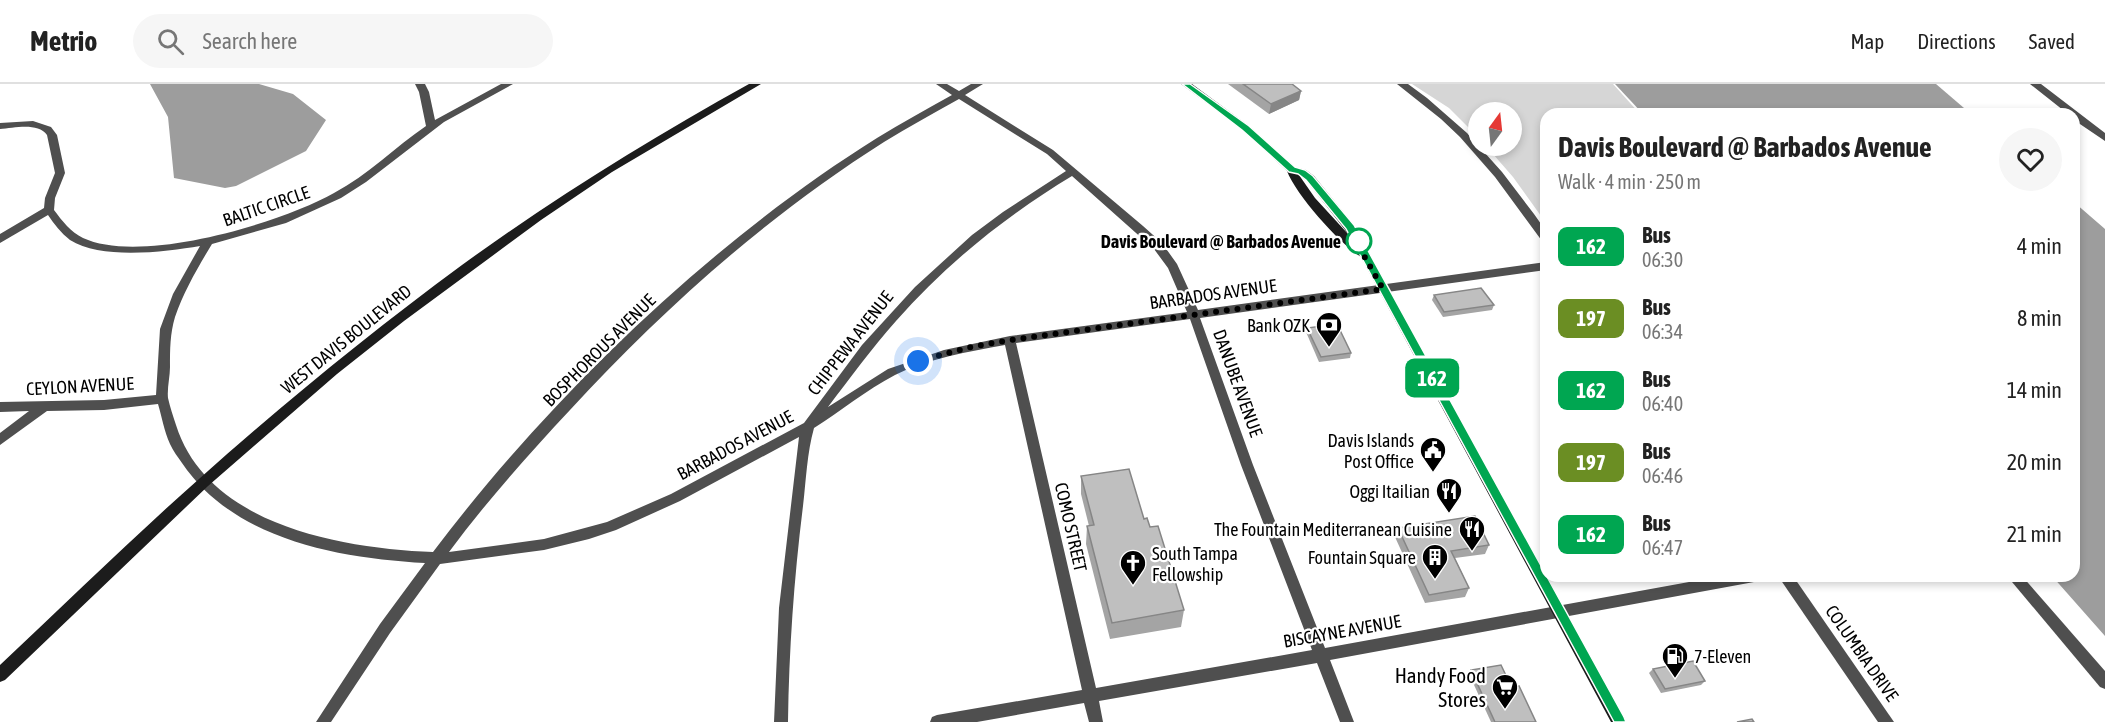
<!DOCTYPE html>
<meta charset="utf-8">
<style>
:root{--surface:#fff;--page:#f6f6f6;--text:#222;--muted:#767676;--line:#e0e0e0}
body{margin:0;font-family:"Asap Condensed",sans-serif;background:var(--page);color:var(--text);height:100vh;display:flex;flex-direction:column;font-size:22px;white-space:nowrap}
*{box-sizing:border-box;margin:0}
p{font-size:20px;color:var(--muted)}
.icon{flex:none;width:33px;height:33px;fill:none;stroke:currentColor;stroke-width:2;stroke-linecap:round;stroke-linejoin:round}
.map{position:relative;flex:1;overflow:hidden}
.sheet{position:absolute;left:1540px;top:24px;width:540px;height:474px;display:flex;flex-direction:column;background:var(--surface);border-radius:18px;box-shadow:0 3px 9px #0003}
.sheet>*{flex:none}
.badge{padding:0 12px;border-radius:9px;font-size:21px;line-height:39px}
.needle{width:39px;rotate:15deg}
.tools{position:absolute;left:1468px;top:18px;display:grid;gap:12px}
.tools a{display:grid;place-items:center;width:54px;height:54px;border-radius:50%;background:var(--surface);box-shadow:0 3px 9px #0003;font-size:30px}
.you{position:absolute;width:30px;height:30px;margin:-15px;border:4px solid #fff;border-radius:50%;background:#1a73e8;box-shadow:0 0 0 9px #1a73e833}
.map>.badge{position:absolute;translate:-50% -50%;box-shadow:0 0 0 3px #fff}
.round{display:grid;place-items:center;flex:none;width:63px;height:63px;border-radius:32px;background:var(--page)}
.head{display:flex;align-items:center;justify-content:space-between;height:102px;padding:0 18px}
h1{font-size:28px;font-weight:700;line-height:45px}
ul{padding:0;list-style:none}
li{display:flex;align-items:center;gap:18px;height:72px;padding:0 18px}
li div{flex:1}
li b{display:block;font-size:22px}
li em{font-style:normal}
li .badge{min-width:66px;font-weight:700;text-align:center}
header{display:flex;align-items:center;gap:36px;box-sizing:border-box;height:84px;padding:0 30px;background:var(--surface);border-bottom:2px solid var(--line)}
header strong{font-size:28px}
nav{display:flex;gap:33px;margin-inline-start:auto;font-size:21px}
.search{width:420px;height:54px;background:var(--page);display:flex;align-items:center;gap:15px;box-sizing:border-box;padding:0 21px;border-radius:33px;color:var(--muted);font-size:22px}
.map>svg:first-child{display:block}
</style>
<header>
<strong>Metrio</strong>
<div class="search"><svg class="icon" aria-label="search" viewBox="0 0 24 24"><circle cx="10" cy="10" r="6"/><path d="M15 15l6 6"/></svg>Search here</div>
<nav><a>Map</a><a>Directions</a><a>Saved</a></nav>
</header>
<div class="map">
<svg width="2105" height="638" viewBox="0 0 2105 638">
<rect width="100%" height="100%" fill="#fff"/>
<!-- green -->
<polygon fill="#d6d6d6" points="1412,0 1613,0 1640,30 1546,30 1546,139 1513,93 1486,62 1512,62 1512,28 1479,28 1479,54 1449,24"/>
<!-- water -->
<g fill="#9d9d9d">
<polygon points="150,0 259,0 293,10 326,36 306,67 236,102 225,104 174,94 168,33"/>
<polygon points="1615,0 1936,0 1971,30 1643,30"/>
<polygon points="2075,119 2105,145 2105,552 2052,492 2074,492"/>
</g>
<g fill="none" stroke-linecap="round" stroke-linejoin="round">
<!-- street -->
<g fill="#4f4f4f" fill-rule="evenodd">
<path d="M 415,0 L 425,0 L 429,8 L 435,36 L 501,0 L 513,0 L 444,38 L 366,98 L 341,114 L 286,139 L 212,160 C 198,183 184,207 175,233 C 170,250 170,265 170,283 C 170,293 167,304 168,314 C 170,323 173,332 176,341 C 208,442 342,464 433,468 C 550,313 712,157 877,54 C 901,39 927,25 952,11 L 936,0 L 947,0 L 959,7 L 971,0 L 983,0 L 965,11 L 1053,66 L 1143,142 L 1162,159 L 1177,180 L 1198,226 L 1546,178 L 1546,186 L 1200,234 L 1253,381 L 1325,564 L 1722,492 L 1761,492 L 1759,496 L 1754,498 L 1330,576 L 1354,638 L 1340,638 L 1317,579 L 1099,617 L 1103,638 L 1089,638 L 1084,619 L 977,638 L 930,638 L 932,633 L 937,631 L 1082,606 L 1005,261 C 968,268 929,274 895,291 C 866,306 841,327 814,344 C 807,369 806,396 803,422 C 794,494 789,566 788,638 L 774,638 L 779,524 L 799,353 L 680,417 L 616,446 L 589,455 L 544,466 L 440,480 L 390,549 L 331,638 L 316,638 L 380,540 L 425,479 C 339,474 234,456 182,379 C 178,373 173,367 170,360 C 164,347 162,333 158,320 L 104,326 L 47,327 L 0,361 L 0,349 L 29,327 L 0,328 L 0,318 L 104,316 L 156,311 L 160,245 L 173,210 L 200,162 C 165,168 101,176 70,156 C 61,149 54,140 48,131 L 0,159 L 0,150 L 44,124 L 45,114 L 55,89 L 47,51 C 38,38 14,44 0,45 L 0,39 L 33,37 L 51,43 L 57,51 L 65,89 L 55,114 L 54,126 C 62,137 71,148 83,154 C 141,181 281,139 334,109 C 368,91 395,63 426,42 L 419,8 ZM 959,15 L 1047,70 L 1066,87 L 1003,128 L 972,151 L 915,203 L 862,261 L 804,339 L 671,410 L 607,438 L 544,455 L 449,468 C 486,418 528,371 570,326 C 663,225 767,132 884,58 C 908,43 934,29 959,15 ZM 1072,92 L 1154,165 L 1168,184 L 1187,228 L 1010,252 L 944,266 L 888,285 L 828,323 C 850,294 872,264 896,237 C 947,179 1006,132 1072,92 ZM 1190,235 L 1241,381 L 1312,566 L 1096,604 L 1016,259 Z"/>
<polygon points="1397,0 1408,0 1427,14 1467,49 1502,88 1534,130 1546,147 1546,157 1542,157 1495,93 1460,53 1441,35"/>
<polygon points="2030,0 2041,0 2105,49 2105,57 2074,36 2074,30 2068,30"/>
<polygon points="1778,492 1793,492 1894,638 1878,638"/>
<polygon points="2007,492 2022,492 2105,587 2105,605 2100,603"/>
</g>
<!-- secondary -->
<g fill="#1c1c1c" fill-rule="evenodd">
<path d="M 749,0 L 761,0 L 612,88 L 541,136 L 404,237 L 337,290 L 208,402 L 5,596 L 0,598 L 0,581 C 66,519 131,455 199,395 C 283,320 371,248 462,181 C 554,114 650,55 749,0 Z"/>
<path d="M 1181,0 L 1192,0 L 1249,42 L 1295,83 L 1306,86 L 1314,92 L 1354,141 L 1626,638 L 1611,638 L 1361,173 C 1340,160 1296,111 1287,87 L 1243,46 ZM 1299,91 L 1306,96 L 1349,151 L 1315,114 Z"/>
</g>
</g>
<!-- wall -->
<g fill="#a4a4a4">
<polygon points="1228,0 1292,0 1301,7 1299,16 1269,30"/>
<polygon points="1434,211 1494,221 1492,226 1443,233 1432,216"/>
<polygon points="1307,244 1351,269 1350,274 1319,278 1306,248"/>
<polygon points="1081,392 1144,435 1150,443 1184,526 1181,543 1110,555 1086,460 1087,442 1089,442 1081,410"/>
<polygon points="1398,444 1489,461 1485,470 1455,474 1469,504 1465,513 1425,519 1395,453"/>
<polygon points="1653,585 1705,597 1701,601 1661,609 1649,589"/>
<polygon points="1471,586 1512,604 1536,638 1491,638 1469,590"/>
</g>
<!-- shaded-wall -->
<polygon fill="#868686" points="1301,7 1299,16 1269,30 1271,20"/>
<!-- building -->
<g fill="#bfbfbf" stroke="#868686" stroke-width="1.5">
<polygon points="1243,0 1292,0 1301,7 1271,20"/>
<polygon points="1481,204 1494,221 1444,228 1434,211"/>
<polygon points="1337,240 1351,269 1321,273 1307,244"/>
<polygon points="1129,385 1144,435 1147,434 1150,443 1158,442 1184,526 1112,539 1087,442 1094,441 1081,392"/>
<polygon points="1475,432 1489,461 1451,467 1469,504 1429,511 1398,444"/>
<polygon points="1693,577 1705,597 1665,605 1653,585"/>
<polygon points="1501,581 1512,604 1519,602 1536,638 1495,638 1471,586"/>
<polygon points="1752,635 1754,638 1737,638"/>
</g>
<!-- line -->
<polygon fill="#00a651" stroke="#fff" stroke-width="1.5" points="1182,0 1190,0 1249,42 1295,83 1305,86 1313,92 1354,141 1624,633 1626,638 1614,638 1346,145 1306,96 1298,90 1289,88 1242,46"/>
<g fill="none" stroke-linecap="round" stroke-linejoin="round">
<!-- walk -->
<polyline stroke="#000" stroke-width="6" stroke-dasharray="0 10.8" points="918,277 971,263 1010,256 1383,205 1363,170 1359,157"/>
</g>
<!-- icons -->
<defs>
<g id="bank-pin" transform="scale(1.35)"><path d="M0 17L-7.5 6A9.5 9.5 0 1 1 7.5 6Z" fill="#000" stroke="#fff"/><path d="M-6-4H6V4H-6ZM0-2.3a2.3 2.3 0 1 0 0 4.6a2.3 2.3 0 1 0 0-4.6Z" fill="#fff"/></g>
<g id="civic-pin" transform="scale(1.35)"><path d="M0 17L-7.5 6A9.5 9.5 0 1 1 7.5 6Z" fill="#000" stroke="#fff"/><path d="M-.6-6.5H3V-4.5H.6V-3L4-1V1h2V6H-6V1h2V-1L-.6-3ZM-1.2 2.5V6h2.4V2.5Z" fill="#fff"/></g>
<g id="restaurant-pin" transform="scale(1.35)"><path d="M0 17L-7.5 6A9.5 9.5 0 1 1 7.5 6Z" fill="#000" stroke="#fff"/><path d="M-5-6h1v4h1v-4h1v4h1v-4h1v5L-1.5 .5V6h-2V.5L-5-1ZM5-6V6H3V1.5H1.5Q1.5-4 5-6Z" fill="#fff"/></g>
<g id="building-pin" transform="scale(1.35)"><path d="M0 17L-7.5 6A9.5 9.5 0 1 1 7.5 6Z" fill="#000" stroke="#fff"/><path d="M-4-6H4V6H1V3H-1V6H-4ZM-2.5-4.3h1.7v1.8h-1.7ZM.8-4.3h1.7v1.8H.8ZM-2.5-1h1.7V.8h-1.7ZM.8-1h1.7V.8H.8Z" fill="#fff"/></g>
<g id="church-pin" transform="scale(1.35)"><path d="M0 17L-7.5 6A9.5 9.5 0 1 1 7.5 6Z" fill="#000" stroke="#fff"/><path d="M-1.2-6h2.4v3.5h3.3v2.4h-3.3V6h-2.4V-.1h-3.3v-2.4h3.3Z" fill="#fff"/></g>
<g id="fuel-pin" transform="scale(1.35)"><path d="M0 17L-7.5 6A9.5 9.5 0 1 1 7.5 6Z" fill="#000" stroke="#fff"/><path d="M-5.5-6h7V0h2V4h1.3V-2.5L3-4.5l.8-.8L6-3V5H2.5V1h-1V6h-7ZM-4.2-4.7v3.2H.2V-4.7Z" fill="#fff"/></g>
<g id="supermarket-pin" transform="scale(1.35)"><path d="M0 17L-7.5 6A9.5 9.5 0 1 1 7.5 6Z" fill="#000" stroke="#fff"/><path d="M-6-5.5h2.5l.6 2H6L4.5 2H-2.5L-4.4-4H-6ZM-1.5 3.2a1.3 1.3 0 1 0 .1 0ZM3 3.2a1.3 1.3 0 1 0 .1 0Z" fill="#fff"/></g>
</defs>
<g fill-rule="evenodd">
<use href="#bank-pin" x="1329" y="241"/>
<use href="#civic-pin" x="1433" y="366"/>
<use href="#restaurant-pin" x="1449" y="407"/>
<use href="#restaurant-pin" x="1472" y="445"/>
<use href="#building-pin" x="1435" y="473"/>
<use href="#church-pin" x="1133" y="479"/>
<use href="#fuel-pin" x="1675" y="572"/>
<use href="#supermarket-pin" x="1505" y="603"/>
</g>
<!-- markers -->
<circle fill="#fff" stroke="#00a651" stroke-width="3" cx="1359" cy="157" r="12"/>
<g text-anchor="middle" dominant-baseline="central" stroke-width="4.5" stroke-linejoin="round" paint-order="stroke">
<!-- street labels -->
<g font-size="18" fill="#000" stroke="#fff">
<text transform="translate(266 122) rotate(-19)">BALTIC CIRCLE</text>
<text transform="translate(1213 210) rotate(-8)">BARBADOS AVENUE</text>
<text transform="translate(346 255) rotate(-39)">WEST DAVIS BOULEVARD</text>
<text transform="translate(850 259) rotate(-52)">CHIPPEWA AVENUE</text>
<text transform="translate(599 266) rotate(-45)">BOSPHOROUS AVENUE</text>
<text transform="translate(1238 299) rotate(70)">DANUBE AVENUE</text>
<text transform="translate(80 302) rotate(-3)">CEYLON AVENUE</text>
<text transform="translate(735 361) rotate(-28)">BARBADOS AVENUE</text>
<text transform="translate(1071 443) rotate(77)">COMO STREET</text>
<text transform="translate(1342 547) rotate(-10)">BISCAYNE AVENUE</text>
<text transform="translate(1862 569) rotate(55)">COLUMBIA DRIVE</text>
</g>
<!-- stop labels -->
<g font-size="18" font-weight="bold" fill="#000" stroke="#fff" text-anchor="end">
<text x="1341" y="157">Davis Boulevard @ Barbados Avenue</text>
</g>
<!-- poi labels -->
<g font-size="18" fill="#000" stroke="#fff" text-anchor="end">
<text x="1310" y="241">Bank OZK</text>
<text x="1414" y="356">Davis Islands<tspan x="1414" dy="21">Post Office</tspan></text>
<text x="1430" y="407">Oggi Itailian</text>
<text x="1452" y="445">The Fountain Mediterranean Cuisine</text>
<text x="1152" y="469" text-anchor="start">South Tampa<tspan x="1152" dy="21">Fellowship</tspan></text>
<text x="1416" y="473">Fountain Square</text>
<text x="1694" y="572" text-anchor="start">7-Eleven</text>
</g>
<!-- near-poi labels -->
<g font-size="21" fill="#000" stroke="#fff" text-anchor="end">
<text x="1486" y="591">Handy Food<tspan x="1486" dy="24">Stores</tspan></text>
</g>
</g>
</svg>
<div class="tools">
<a><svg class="needle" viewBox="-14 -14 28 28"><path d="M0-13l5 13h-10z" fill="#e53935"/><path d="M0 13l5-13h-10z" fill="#767676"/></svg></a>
</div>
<div class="you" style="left:918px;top:277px"></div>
<b class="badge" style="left:1432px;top:294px;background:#00a651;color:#fff">162</b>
<section class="sheet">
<div class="head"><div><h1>Davis Boulevard @ Barbados Avenue</h1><p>Walk · 4 min · 250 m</p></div><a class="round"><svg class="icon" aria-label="heart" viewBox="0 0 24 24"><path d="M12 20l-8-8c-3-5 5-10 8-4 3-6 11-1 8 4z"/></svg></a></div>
<ul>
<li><span class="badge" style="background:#00a651;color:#fff">162</span><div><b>Bus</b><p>06:30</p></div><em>4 min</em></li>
<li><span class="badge" style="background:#6b8e23;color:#fff">197</span><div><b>Bus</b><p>06:34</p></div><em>8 min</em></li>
<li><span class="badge" style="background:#00a651;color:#fff">162</span><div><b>Bus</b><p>06:40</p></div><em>14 min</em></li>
<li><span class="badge" style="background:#6b8e23;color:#fff">197</span><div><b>Bus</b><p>06:46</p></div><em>20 min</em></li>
<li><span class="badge" style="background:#00a651;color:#fff">162</span><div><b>Bus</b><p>06:47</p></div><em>21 min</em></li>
</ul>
</section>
</div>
